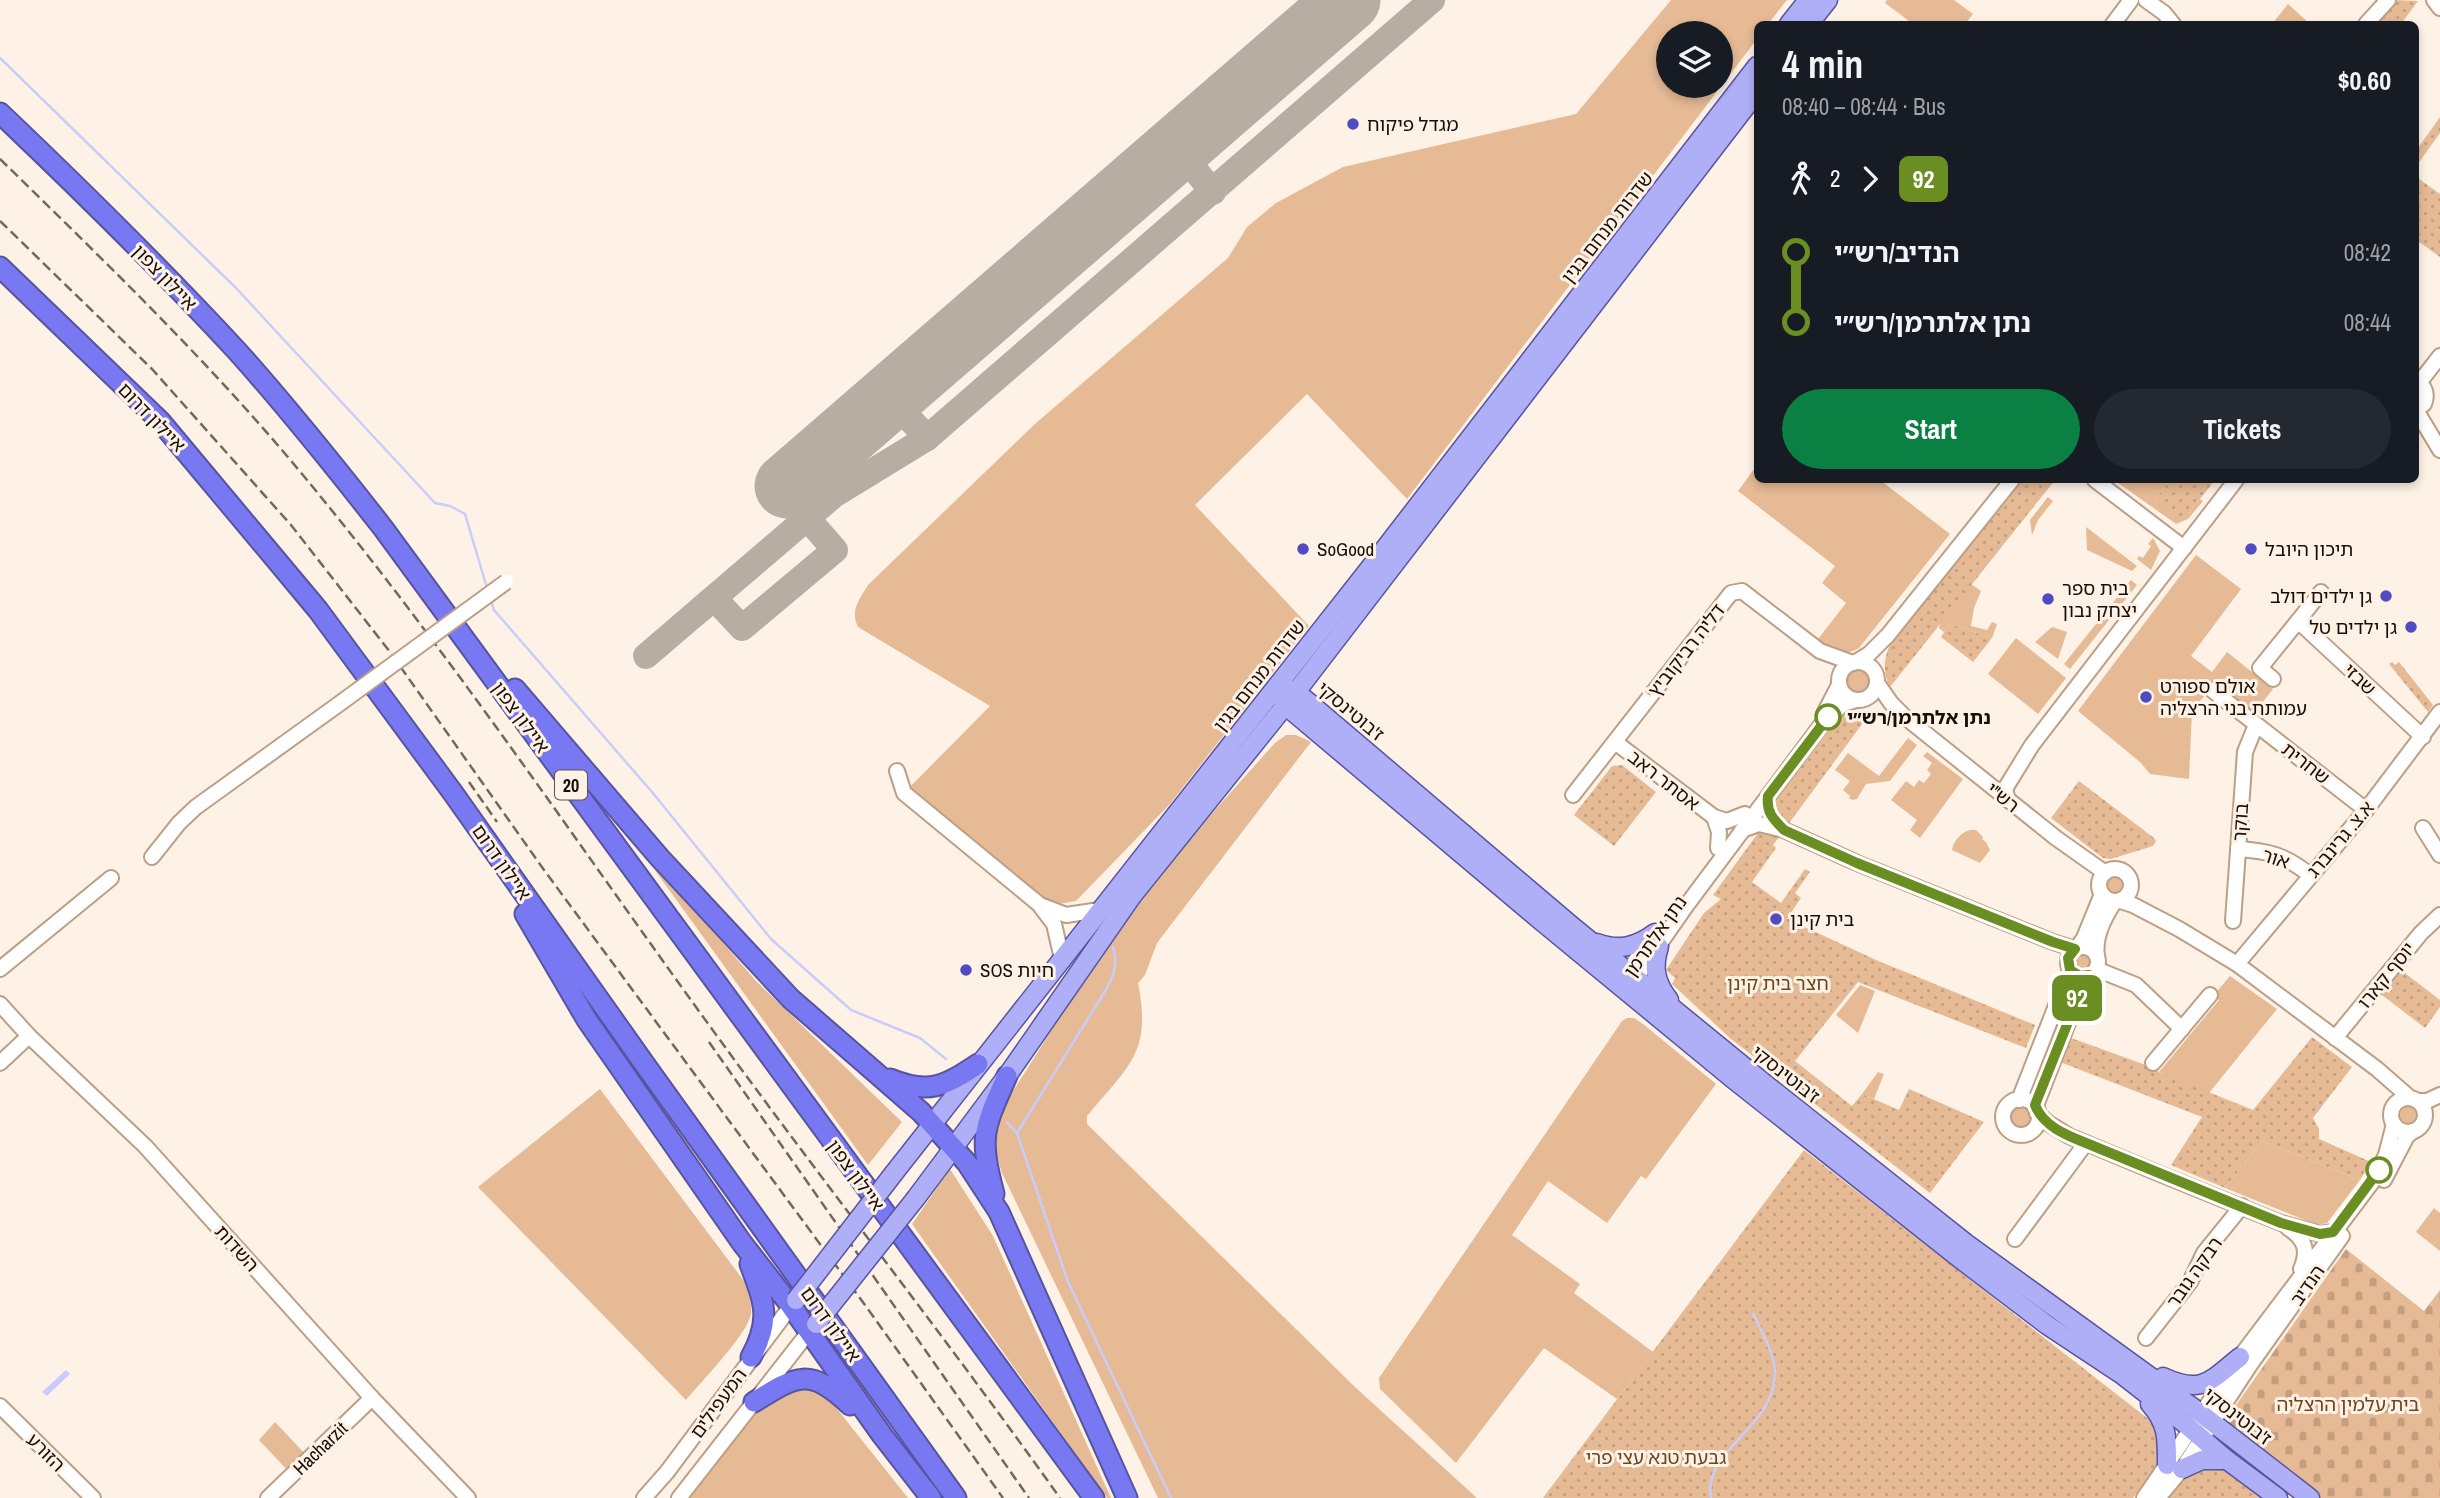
<!DOCTYPE html>
<meta charset="utf-8">
<style>
:root{--surface:#171b24;--page:#242831;--text:#f1f3f6;--muted:#9ea1a6;--accent:#0b8043}
body{margin:0;font-family:"Archivo Narrow","Noto Sans Hebrew",sans-serif;background:var(--page);color:var(--text);height:100vh;display:flex;flex-direction:column;font-size:26px;white-space:nowrap}
*{box-sizing:border-box;margin:0}
p{font-size:23px;color:var(--muted)}
.icon{flex:none;width:38px;height:38px;fill:none;stroke:currentColor;stroke-width:2;stroke-linecap:round;stroke-linejoin:round}
.map{position:relative;flex:1;overflow:hidden}
.drawer{position:absolute;left:1754px;top:21px;width:665px;height:462px;display:flex;flex-direction:column;background:var(--surface);border-radius:10px;box-shadow:0 4px 10px #0003}
.drawer>*{flex:none}
.badge{padding:0 14px;border-radius:10px;font-size:24px;line-height:46px}
.buttons{position:absolute;left:1656px;top:21px;display:grid;gap:14px}
.buttons a{display:grid;place-items:center;width:77px;height:77px;border-radius:50%;background:var(--surface);box-shadow:0 4px 10px #0003;font-size:35px}
.map>.badge{position:absolute;translate:-50% -50%;box-shadow:0 0 0 4px #fff}
.legs{display:flex;align-items:center;gap:10px;height:77px;padding:0 28px;font-size:23px}
.legs p{margin-inline-start:auto}
.overview{display:flex;align-items:center;justify-content:space-between;height:119px;padding:0 28px}
h1{font-size:38px;font-weight:700;line-height:52px}
.button{display:flex;gap:14px;margin-top:auto;padding:14px 28px}
.button a{flex:1;height:80px;border-radius:42px;background:var(--accent);color:#fff;font-size:28px;font-weight:700;line-height:80px;text-align:center}
.button a+a{background:var(--page);color:var(--text)}
ul{padding:0 28px;list-style:none}
li{display:flex;align-items:center;gap:24px;height:70px;font-size:26px}
li i{display:grid;place-items:center;width:10px;height:100%;margin:0 9px;background:currentColor}
li i::after{content:'';width:18px;height:18px;margin:-9px;border:5px solid;border-radius:50%;background:var(--surface)}
li p{margin-inline-start:auto}
li:first-child i{background:linear-gradient(#0000 50%,currentColor 0)}
li:last-child i{background:linear-gradient(currentColor 50%,#0000 0)}
.map>svg:first-child{display:block}
</style>
<div class="map">
<svg width="2440" height="1498" viewBox="0 0 2440 1498">
<defs>
<pattern id="cemetery-stones" width="16" height="16" patternUnits="userSpaceOnUse" patternTransform="scale(1.75)"><rect width="16" height="16" fill="#e5ba95"/><path d="M2 7V4a2 2 0 0 1 4 0v3zM10 15v-3a2 2 0 0 1 4 0v3z" fill="#c49f7f"/></pattern>
<pattern id="park-dots" width="8" height="8" patternUnits="userSpaceOnUse" patternTransform="scale(1.75)"><rect width="8" height="8" fill="#e5ba95"/><path d="M2 2h.1M6 6h.1" fill="none" stroke="#c49f7f" stroke-width="1.8" stroke-linecap="round"/></pattern>
</defs>
<rect width="100%" height="100%" fill="#fef2e7"/>
<!-- green -->
<g fill="#e5ba95" fill-rule="evenodd">
<path d="M 1671,0 L 1787,0 L 1768,24 L 1757,24 L 1757,39 L 1407,499 L 1307,394 L 1195,505 L 1309,626 L 1169,805 L 1076,901 L 1058,904 L 1042,900 L 904,793 L 990,706 L 858,627 C 850,610 859,600 868,585 L 1036,423 L 1228,258 L 1247,227 L 1276,203 L 1343,167 L 1576,114 ZM 1668,33 L 1720,33 L 1720,86 L 1668,86 Z"/>
<polygon points="1887,0 1954,0 1973,14 1965,24 1959,22 1957,24 1913,24 1885,3"/>
<polygon points="2288,4 2310,24 2272,24"/>
<path d="M 1757,465 L 1757,480 L 1880,480 L 1950,534 L 1859,648 C 1843,658 1831,649 1818,639 L 1846,603 L 1822,583 L 1835,566 L 1738,491 Z"/>
<polygon points="2114,480 2170,480 2153,502 2185,518 2200,499 2203,501 2188,519 2176,524"/>
<polygon points="2048,497 2053,501 2038,520 2032,535 2030,520"/>
<polygon points="2086,527 2137,566 2132,571 2087,550"/>
<polygon points="2153,538 2160,551 2151,570 2137,559 2139,556 2143,558 2151,546 2148,544"/>
<polygon points="2196,555 2241,589 2191,656 2212,672 2227,652 2273,689 2253,714 2214,684 2192,711 2189,779 2150,774 2140,762 2078,711"/>
<polygon points="2131,580 2137,585 2070,669 2064,664"/>
<polygon points="1968,582 1981,591 1974,608 1971,626 1987,630 1992,622 1997,624 1992,638 1949,624 1944,632 1939,628 1942,619"/>
<polygon points="2052,627 2067,632 2058,659 2035,642"/>
<polygon points="2016,638 2066,678 2038,714 1988,674"/>
<circle cx="1858" cy="681" r="13"/>
<path d="M 1286,735 L 1296,735 L 1311,742 L 1157,943 L 1145,975 L 1138,983 C 1152,1053 1129,1065 1087,1116 L 1087,1124 L 1356,1388 L 1477,1498 L 1158,1498 L 1002,1173 C 993,1145 992,1130 1005,1103 C 1035,1058 1062,1012 1091,967 C 1145,887 1211,814 1275,743 Z"/>
<polygon points="1908,738 1917,745 1890,781 1866,784 1857,799 1852,800 1849,798 1850,796 1843,790 1850,781 1835,770 1848,753 1879,776"/>
<polygon points="1927,752 1963,779 1920,838 1910,830 1917,820 1891,800 1906,781 1914,787 1919,780 1924,783 1931,774 1927,770 1932,763 1923,756"/>
<path d="M 1971,830 L 1976,830 L 1983,837 L 1982,839 L 1986,842 L 1990,850 L 1980,863 L 1952,850 C 1953,841 1962,831 1971,830 Z"/>
<polygon points="628,833 756,981 902,1122 868,1165"/>
<circle cx="2115" cy="884" r="10"/>
<circle cx="2083" cy="962" r="9"/>
<polygon points="2230,976 2277,1009 2209,1093 2159,1072 2219,1000 2214,995"/>
<polygon points="1860,985 1875,991 1858,1033 1836,1015"/>
<polygon points="2068,985 2077,988 2037,1092 2028,1089"/>
<polygon points="1627,1018 1634,1018 1643,1024 1716,1084 1646,1179 1641,1176 1607,1223 1548,1181 1512,1235 1580,1284 1574,1293 1653,1352 1617,1399 1544,1348 1456,1463 1380,1389 1379,1378 1622,1021"/>
<polygon points="1878,1072 1884,1074 1874,1099 1862,1094"/>
<path d="M 600,1089 L 744,1281 C 748,1292 752,1302 751,1313 C 749,1333 701,1382 686,1400 L 478,1187 Z"/>
<circle cx="2409" cy="1115" r="9"/>
<circle cx="2021" cy="1118" r="12"/>
<polygon points="2262,1141 2360,1180 2327,1223 2317,1225 2225,1188"/>
<polygon points="950,1169 993,1236 1111,1498 1107,1498 912,1224"/>
<polygon points="2434,1208 2440,1213 2440,1251 2416,1232"/>
<polygon points="788,1387 822,1390 908,1498 690,1498 756,1406"/>
<polygon points="275,1422 307,1456 290,1473 259,1440"/>
</g>
<!-- cemetery -->
<polygon fill="url(#cemetery-stones)" points="2346,1249 2424,1311 2440,1290 2440,1498 2321,1498 2231,1427 2227,1418"/>
<!-- park -->
<g fill="url(#park-dots)">
<polygon points="2393,0 2418,1 2401,24 2369,24"/>
<polygon points="2440,117 2440,133 2415,168 2415,152"/>
<polygon points="2415,176 2440,194 2440,257 2415,239"/>
<path d="M 2023,480 L 2055,480 L 1890,687 C 1875,659 1895,635 1911,612 L 1915,614 L 2009,498 L 2007,495 Z"/>
<polygon points="2170,480 2215,480 2185,518 2178,519 2153,502"/>
<polygon points="1949,624 1992,638 1973,662 1941,637"/>
<polygon points="2392,662 2395,665 2399,662 2433,705 2428,712 2389,664"/>
<path d="M 1853,709 L 1871,712 L 1787,826 L 1772,812 L 1772,796 C 1787,777 1833,712 1853,709 Z"/>
<polygon points="1622,765 1656,792 1614,846 1574,815 1612,766"/>
<polygon points="2079,781 2154,838 2156,841 2153,846 2111,859 2103,858 2051,818"/>
<polygon points="1761,829 1780,836 1773,845 1776,848 1752,882 1781,903 1805,869 1810,872 1795,893 1801,898 1788,917 1794,922 1876,960 2035,1025 2026,1048 1858,982 1795,1061 1852,1106 1862,1094 1899,1110 1909,1089 1984,1122 1930,1193 1731,1039 1672,984 1675,978 1666,970 1704,913 1721,899 1713,895"/>
<polygon points="2401,970 2440,1000 2440,1007 2425,1028 2382,995"/>
<polygon points="2312,1037 2352,1067 2313,1118 2319,1129 2319,1139 2371,1162 2360,1180 2262,1141 2225,1188 2171,1165 2202,1117 2060,1062 2071,1038 2154,1068 2159,1072 2253,1110"/>
<path d="M 1804,1150 L 2147,1418 C 2175,1449 2154,1471 2133,1498 L 1543,1498 Z"/>
<polygon points="2225,1464 2271,1498 2167,1498 2191,1470"/>
</g>
<!-- water -->
<polygon fill="#c8cdfb" points="66,1370 70,1374 47,1396 42,1392"/>
<g fill="none" stroke-linecap="round" stroke-linejoin="round">
<!-- stream -->
<g stroke="#c8cdfb" stroke-width="2.5">
<polyline points="0,58 235,287 435,503 450,506 465,514 487,588"/>
<polyline points="491,601 494,610 652,792 771,939 851,1010 920,1038 946,1059"/>
<polyline points="1007,1122 1017,1133 1068,1282 1171,1498"/>
<path d="M 1017,1133 L 1107,988 C 1114,974 1118,963 1113,947"/>
<path d="M 1711,1498 C 1702,1451 1772,1429 1775,1376 C 1776,1356 1762,1332 1753,1314"/>
</g>
<!-- taxiway -->
<g stroke="#b8ada2" stroke-width="26">
<polyline points="1177,148 1213,192"/>
<polyline points="890,397 927,438"/>
<polyline points="700,610 714,598 742,628 835,550 800,510 787,486"/>
<polyline points="646,656 834,495 927,438 1432,0"/>
</g>
<!-- runway -->
<polyline stroke="#b8ada2" stroke-width="65" points="787,486 1348,0"/>
<!-- minor casing -->
<g stroke="#bc9f85" stroke-width="18">
<g id="minor">
<polyline points="2146,0 2164,13 2173,24"/>
<polyline points="2434,0 2440,8"/>
<polyline points="2113,24 2131,0"/>
<polyline points="2366,24 2388,0"/>
<path d="M 2415,381 C 2425,385 2428,394 2424,404 L 2415,410"/>
<polyline points="2419,383 2440,356"/>
<polyline points="2416,410 2440,450"/>
<polyline points="2095,480 2184,548"/>
<polyline points="2298,621 2321,592"/>
<polyline points="1856,662 1869,654 1888,635 2012,480"/>
<circle cx="1858" cy="681" r="19"/>
<polyline points="2273,679 2260,668 2298,621 2423,737"/>
<polyline points="1877,683 1891,703 1905,717 2056,838 2104,872"/>
<polyline points="2212,690 2366,810"/>
<polyline points="1824,714 1839,685"/>
<polyline points="1615,742 1714,817 1727,821 1745,814"/>
<polyline points="897,771 904,793 1040,905 1066,915 1100,910"/>
<polyline points="1573,795 1731,593 1742,591 1820,651 1853,663"/>
<polyline points="2008,800 2005,789 2008,784 2032,745 2236,480"/>
<polyline points="1714,817 1719,832 1718,848"/>
<polyline points="2423,828 2440,855"/>
<polyline points="1742,830 1759,824 1784,830 1857,863 2053,942 2075,949"/>
<path d="M 2238,849 C 2269,851 2285,855 2310,875"/>
<polyline points="152,857 179,823 196,807 339,704"/>
<circle cx="2115" cy="885" r="16"/>
<polyline points="2120,901 2133,905 2179,929 2237,964 2377,1069 2409,1097"/>
<polyline points="1041,907 1054,924 1062,959"/>
<polyline points="2233,921 2245,752 2256,725"/>
<circle cx="2083" cy="962" r="15"/>
<polyline points="2077,948 2084,938 2102,894"/>
<path d="M 2097,956 C 2094,938 2105,916 2115,901"/>
<polyline points="2237,964 2366,810 2440,712"/>
<polyline points="0,969 111,878"/>
<polyline points="2096,969 2136,985 2182,1029"/>
<polyline points="1623,979 1653,935"/>
<polyline points="1627,983 1636,978 1686,906 1822,724 1843,704 1856,700"/>
<polyline points="0,1004 29,1036 145,1146 372,1398 468,1498"/>
<polyline points="2335,1038 2421,933 2440,915"/>
<polyline points="0,1063 29,1036"/>
<polyline points="2153,1063 2210,995"/>
<circle cx="2408" cy="1115" r="17"/>
<circle cx="2021" cy="1117" r="18"/>
<polyline points="2019,1100 2070,970"/>
<polyline points="2419,1101 2427,1101 2440,1095"/>
<polyline points="2035,1108 2082,987 2089,976"/>
<polyline points="2037,1113 2048,1123 2069,1136 2165,1176 2281,1223 2320,1234 2333,1232"/>
<polyline points="2384,1180 2407,1136 2413,1131"/>
<path d="M 2288,1228 C 2305,1239 2309,1250 2301,1269"/>
<polyline points="2015,1239 2086,1143"/>
<polyline points="2146,1338 2190,1282 2204,1253 2242,1206"/>
<polyline points="0,1406 93,1498"/>
<polyline points="268,1498 372,1398"/>
<polyline points="644,1498 667,1472 791,1306"/>
<polyline points="679,1498 808,1333"/>
<polyline points="2144,1498 2240,1357 2373,1181 2386,1155 2394,1124"/>
<polyline points="2158,1498 2182,1469 2250,1365 2342,1236"/>
</g>
</g>
<!-- major casing -->
<g stroke="#57549f" stroke-width="21">
<g id="major">
<polyline points="1789,24 1808,0"/>
<polyline points="1809,24 1828,0"/>
<polyline points="1287,689 1296,692 1307,701 1572,926 1764,1083 1967,1244 2195,1409 2310,1498"/>
<polyline points="1281,695 1285,705 1540,920 1733,1079 1959,1258 2047,1325 2121,1374 2184,1423 2227,1460 2278,1498"/>
<path d="M 1597,943 C 1619,951 1636,947 1655,933"/>
<path d="M 1659,947 C 1652,968 1656,983 1669,1000"/>
<polyline points="894,1173 1369,569 1757,66"/>
<polyline points="916,1198 1007,1076 1132,896 1296,692 1757,92"/>
<path d="M 2163,1377 C 2202,1395 2210,1381 2240,1357"/>
<path d="M 2150,1404 C 2168,1424 2167,1439 2167,1465"/>
<polyline points="2182,1469 2202,1460 2227,1460"/>
</g>
</g>
<!-- highway casing -->
<g stroke="#57549f" stroke-width="23">
<g id="highway">
<path d="M 0,113 C 81,190 161,269 237,351 C 288,408 336,468 383,528 L 1094,1498"/>
<polyline points="0,267 160,421 318,610 453,793 648,1069 956,1498"/>
<polyline points="515,689 659,857 791,999 921,1112 967,1163 999,1212 1127,1498"/>
<polyline points="525,914 587,1020 742,1243 791,1306 882,1435 931,1498"/>
<path d="M 890,1079 C 929,1095 945,1086 978,1064"/>
<path d="M 994,1194 C 979,1136 983,1130 1007,1076"/>
<path d="M 750,1264 C 764,1302 772,1319 751,1357"/>
<path d="M 754,1402 C 797,1375 810,1367 850,1405"/>
</g>
</g>
<!-- minor -->
<use href="#minor" stroke="#fff" stroke-width="14"/>
<!-- major -->
<use href="#major" stroke="#aeaff7" stroke-width="18"/>
<!-- highway -->
<use href="#highway" stroke="#7879f2" stroke-width="19"/>
<!-- rail -->
<g stroke="#73685e" stroke-width="2.5" stroke-dasharray="10 5" stroke-linecap="butt">
<path d="M 0,159 C 98,255 198,351 287,456 C 442,640 575,841 717,1036 C 830,1191 949,1342 1060,1498"/>
<polyline points="0,221 152,369 291,525 390,652 544,870 865,1305 1003,1498"/>
<polyline points="469,782 497,822"/>
<polyline points="709,1042 1029,1498"/>
</g>
<!-- minor-bridge casing -->
<g stroke="#bc9f85" stroke-width="18" stroke-linecap="butt">
<polyline id="minor-bridge" points="339,704 506,582"/>
</g>
<!-- major-bridge casing -->
<g stroke="#57549f" stroke-width="21" stroke-linecap="butt">
<g id="major-bridge">
<polyline points="796,1300 894,1173"/>
<polyline points="816,1324 916,1198"/>
</g>
</g>
<!-- minor-bridge -->
<use href="#minor-bridge" stroke="#fff" stroke-width="14"/>
<!-- major-bridge -->
<use href="#major-bridge" stroke="#aeaff7" stroke-width="18"/>
</g>
<g fill="none" stroke-linecap="round" stroke-linejoin="round">
<!-- line-1 casing -->
<g stroke="#fff" stroke-width="16">
<path id="line-1" d="M 1828,717 L 1768,796 C 1766,812 1773,819 1784,830 L 1857,863 L 2053,942 L 2075,949 L 2068,958 L 2070,970 L 2080,976 L 2089,975 L 2082,987 L 2035,1105 C 2043,1126 2066,1135 2086,1143 L 2281,1223 L 2320,1234 L 2333,1232 L 2379,1170"/>
</g>
<!-- line-1 -->
<use href="#line-1" stroke="#6b8e23" stroke-width="10"/>
</g>
<!-- markers -->
<g fill="#514bc2" stroke="#fef2e7" stroke-width="2.5">
<circle cx="1353" cy="124" r="7"/>
<circle cx="1303" cy="549" r="7"/>
<circle cx="2251" cy="549" r="7"/>
<circle cx="2386" cy="596" r="7"/>
<circle cx="2048" cy="599" r="7"/>
<circle cx="2411" cy="627" r="7"/>
<circle cx="2146" cy="697" r="7"/>
<circle cx="1776" cy="919" r="7"/>
<circle cx="966" cy="970" r="7"/>
</g>
<g fill="#fff" stroke="#6b8e23" stroke-width="3.5">
<circle cx="1828" cy="717" r="12"/>
<circle cx="2379" cy="1170" r="12"/>
</g>
<g text-anchor="middle" dominant-baseline="central" stroke-width="6" stroke-linejoin="round" paint-order="stroke">
<!-- shield labels -->
<rect fill="#fef2e7" stroke="#5e534a" stroke-width="2" x="555" y="770.5" width="32" height="29" rx="5"/>
<g font-size="18" font-weight="bold" fill="#190f06">
<text x="571" y="785">20</text>
</g>
<!-- poi labels -->
<g font-size="19" fill="#190f06" stroke="#fef2e7" text-anchor="start">
<text x="1367" y="124">מגדל פיקוח</text>
<text x="1317" y="549">SoGood</text>
<text x="2265" y="549">תיכון היובל</text>
<text x="2062" y="588">בית ספר<tspan x="2062" dy="22">יצחק נבון</tspan></text>
<text x="2372" y="596" text-anchor="end">גן ילדים דולב</text>
<text x="2397" y="627" text-anchor="end">גן ילדים טל</text>
<text x="2160" y="686">אולם ספורט<tspan x="2160" dy="22">עמותת בני הרצליה</tspan></text>
<text x="1790" y="919">בית קינן</text>
<text x="980" y="970">SOS חיות</text>
</g>
<!-- street labels -->
<g font-size="19" fill="#190f06" stroke="#fef2e7">
<text transform="translate(1607 227) rotate(-52)">שדרות מנחם בגין</text>
<text transform="translate(165 277) rotate(46)">איילון צפון</text>
<text transform="translate(152 417) rotate(46)">איילון דרום</text>
<text transform="translate(1685 651) rotate(-52)">'דליה רביקוביץ</text>
<text transform="translate(1259 675) rotate(-52)">שדרות מנחם בגין</text>
<text transform="translate(2360 679) rotate(43)">שבזי</text>
<text transform="translate(1351 711) rotate(40)">ז'בוטינסקי</text>
<text transform="translate(521 717) rotate(54)">איילון צפון</text>
<text transform="translate(2306 763) rotate(38)">שחרית</text>
<text transform="translate(1664 780) rotate(38)">אסתר ראב</text>
<text transform="translate(2003 797) rotate(38)">רש"י</text>
<text transform="translate(2240 822) rotate(-86)">בוקר</text>
<text transform="translate(2340 839) rotate(-50)">א.צ. גרינברג</text>
<text transform="translate(2276 858) rotate(18)">אור</text>
<text transform="translate(502 862) rotate(55)">איילון דרום</text>
<text transform="translate(1655 936) rotate(-55)">נתן אלתרמן</text>
<text transform="translate(2386 975) rotate(-51)">יוסף קארו</text>
<text transform="translate(1786 1074) rotate(38)">ז'בוטינסקי</text>
<text transform="translate(856 1175) rotate(54)">איילון צפון</text>
<text transform="translate(237 1248) rotate(48)">השדות</text>
<text transform="translate(2194 1272) rotate(-55)">רבקה גובר</text>
<text transform="translate(2307 1285) rotate(-55)">הנדיב</text>
<text transform="translate(831 1324) rotate(54)">איילון דרום</text>
<text transform="translate(718 1403) rotate(-54)">המעפילים</text>
<text transform="translate(2238 1416) rotate(38)">ז'בוטינסקי</text>
<text transform="translate(320 1448) rotate(-44)">Hacharzit</text>
<text transform="translate(46 1452) rotate(45)">הזורע</text>
</g>
<!-- stop labels -->
<g font-size="19" font-weight="bold" fill="#190f06" stroke="#fef2e7" text-anchor="start">
<text x="1847" y="717">נתן אלתרמן/רש״י</text>
</g>
<!-- park labels -->
<g font-size="19" fill="#6f451a" stroke="#fef2e7">
<text x="1778" y="983">חצר בית קינן</text>
<text x="2348" y="1404">בית עלמין הרצליה</text>
<text x="1656" y="1457">גבעת טנא עצי פרי</text>
</g>
</g>
</svg>
<div class="buttons">
<a><svg class="icon" aria-label="layers" viewBox="0 0 24 24"><path d="M12 4l9 5-9 5-9-5zM3 14l9 5 9-5"/></svg></a>
</div>
<b class="badge" style="left:2077px;top:998px;background:#6b8e23;color:#fff">92</b>
<section class="drawer">
<div class="overview"><div><h1>4 min</h1><p>08:40 – 08:44 · Bus</p></div><b>$0.60</b></div>
<div class="legs"><svg class="icon" aria-label="walk" viewBox="0 0 24 24"><circle cx="13" cy="4" r="2"/><path d="M13 8l-2 6 4 7M11 14l-3 7M7 12l3-4h3l4 4"/></svg>2<svg class="icon" aria-label="forward" viewBox="0 0 24 24"><path d="M9 5l7 7-7 7"/></svg><b class="badge" style="background:#6b8e23;color:#fff">92</b></div>
<ul>
<li><i style="color:#6b8e23"></i><b>הנדיב/רש״י</b><p>08:42</p></li>
<li><i style="color:#6b8e23"></i><b>נתן אלתרמן/רש״י</b><p>08:44</p></li>
</ul>
<div class="button"><a>Start</a><a>Tickets</a></div>
</section>
</div>
